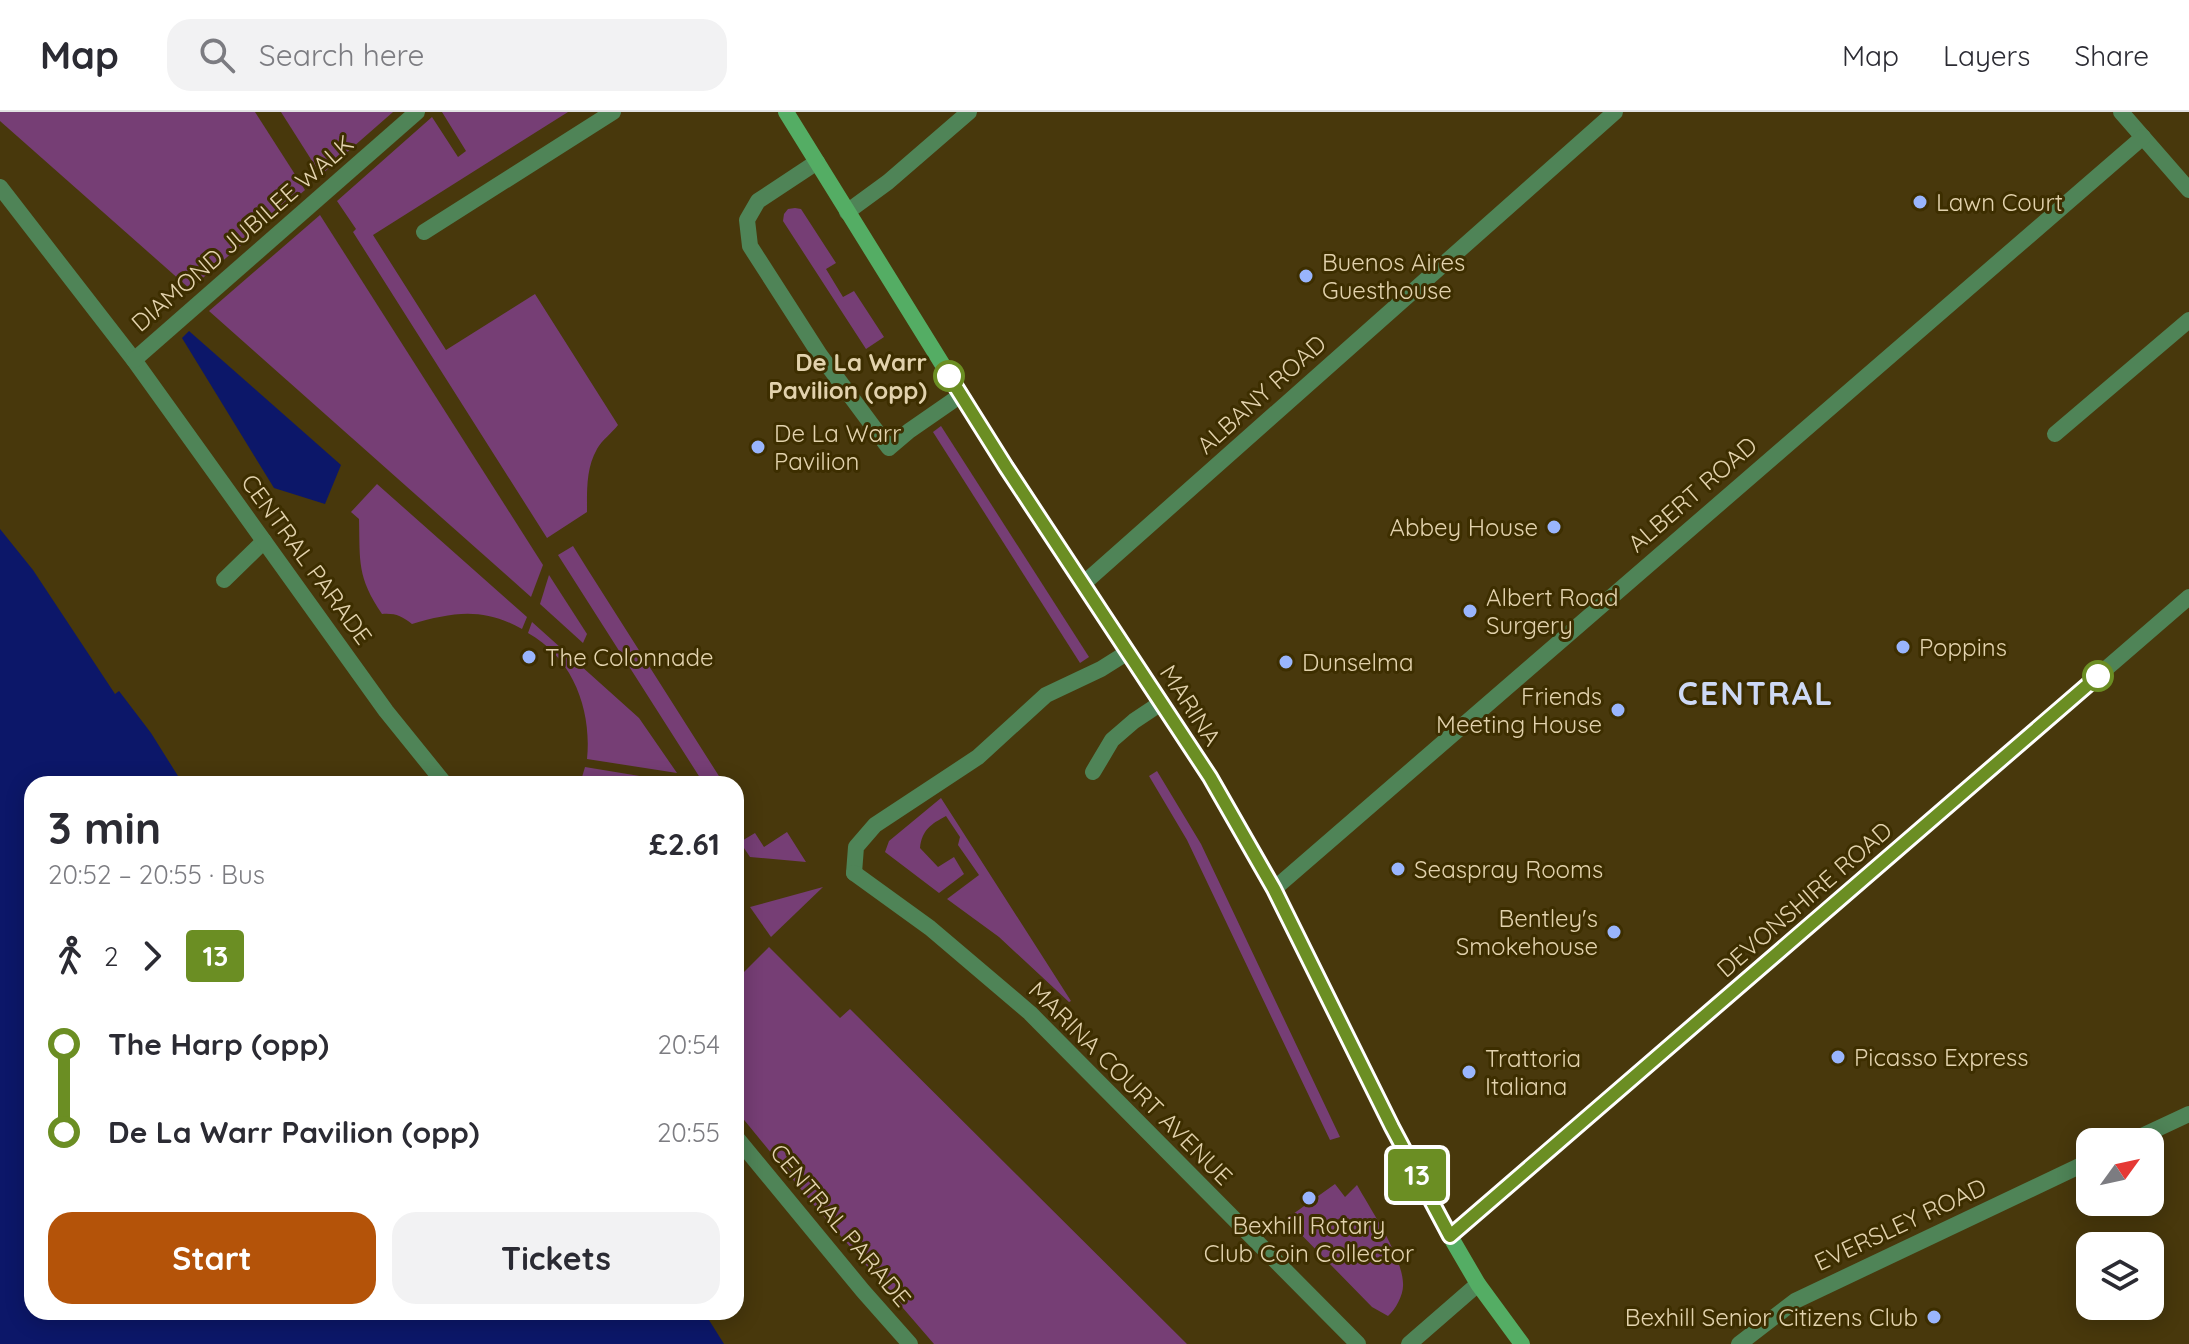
<!DOCTYPE html>
<meta charset="utf-8">
<style>
:root{--surface:#fff;--page:#f2f2f3;--text:#2b2b33;--muted:#7c7c81;--line:#e1e1e2;--accent:#b45309}
body{margin:0;font-family:Quicksand,sans-serif;background:var(--page);color:var(--text);height:100vh;display:flex;flex-direction:column;font-size:30px;white-space:nowrap}
*{box-sizing:border-box;margin:0}
p{font-size:26px;color:var(--muted)}
.icon{flex:none;width:44px;height:44px;fill:none;stroke:currentColor;stroke-width:2;stroke-linecap:round;stroke-linejoin:round}
.map{position:relative;flex:1;overflow:hidden}
.panel{position:absolute;left:24px;top:664px;width:720px;height:544px;display:flex;flex-direction:column;background:var(--surface);border-radius:24px;box-shadow:0 4px 20px #0003}
.panel>*{flex:none}
.badge{padding:0 16px;border-radius:6px;font-size:28px;line-height:52px}
.needle{width:52px;rotate:57deg}
.buttons{position:absolute;left:2076px;top:1016px;display:grid;gap:16px}
.buttons a{display:grid;place-items:center;width:88px;height:88px;border-radius:16px;background:var(--surface);box-shadow:0 4px 20px #0003;font-size:40px}
.map>.badge{position:absolute;translate:-50% -50%;box-shadow:0 0 0 4px #fff}
.legs{display:flex;align-items:center;gap:12px;height:88px;padding:0 24px;font-size:26px}
.legs p{margin-inline-start:auto}
.overview{display:flex;align-items:center;justify-content:space-between;height:136px;padding:0 24px}
h1{font-size:44px;font-weight:700;line-height:60px}
.primary-button{display:flex;gap:16px;margin-top:auto;padding:16px 24px}
.primary-button a{flex:1;height:92px;border-radius:24px;background:var(--accent);color:#fff;font-size:32px;font-weight:700;line-height:92px;text-align:center}
.primary-button a+a{background:var(--page);color:var(--text)}
ul{padding:0 24px;list-style:none}
li{display:flex;align-items:center;gap:28px;height:88px;font-size:30px}
li i{display:grid;place-items:center;width:12px;height:100%;margin:0 10px;background:currentColor}
li i::after{content:'';width:20px;height:20px;margin:-10px;border:6px solid;border-radius:50%;background:var(--surface)}
li p{margin-inline-start:auto}
li:first-child i{background:linear-gradient(#0000 50%,currentColor 0)}
li:last-child i{background:linear-gradient(currentColor 50%,#0000 0)}
header{display:flex;align-items:center;gap:48px;box-sizing:border-box;height:112px;padding:0 40px;background:var(--surface);border-bottom:2px solid var(--line)}
header strong{font-size:38px}
nav{display:flex;gap:44px;margin-inline-start:auto;font-size:28px}
.search{width:560px;height:72px;background:var(--page);display:flex;align-items:center;gap:20px;box-sizing:border-box;padding:0 28px;border-radius:24px;color:var(--muted);font-size:30px}
.map>svg:first-child{display:block}
</style>
<header>
<strong>Map</strong>
<div class="search"><svg class="icon" aria-label="search" viewBox="0 0 24 24"><circle cx="10" cy="10" r="6"/><path d="M15 15l6 6"/></svg>Search here</div>
<nav><a>Map</a><a>Layers</a><a>Share</a></nav>
</header>
<div class="map">
<svg width="2189" height="1232" viewBox="0 0 2189 1232">
<rect width="100%" height="100%" fill="#48380c"/>
<!-- green -->
<g fill="#763e75">
<polygon points="0,0 255,0 305,78 190,177 0,9"/>
<polygon points="281,0 393,0 321,63"/>
<path d="M 442,0 L 568,0 L 373,123 L 446,238 L 535,182 L 618,313 C 612,321 602,328 597,337 C 586,356 587,379 587,400 L 547,426 L 353,120 L 356,117 L 337,89 L 432,5 L 458,45 L 466,39 Z"/>
<polygon points="795,96 801,97 836,151 826,157 843,185 854,179 884,225 866,237 783,109 784,102 788,97"/>
<polygon points="320,103 543,453 531,485 209,199"/>
<polygon points="941,314 1089,545 1080,551 933,320"/>
<path d="M 377,372 L 527,505 L 522,517 C 483,495 453,500 412,512 C 402,504 395,501 382,502 C 357,465 360,450 359,407 L 351,400 Z"/>
<polygon points="573,434 588,458 724,672 704,672 558,443"/>
<polygon points="549,463 587,522 583,531 540,492"/>
<path d="M 532,510 L 639,606 L 677,661 L 587,647 C 592,598 573,546 528,521 Z"/>
<polygon points="585,655 682,671 682,672 580,672"/>
<polygon points="1157,659 1201,732 1340,1025 1330,1028 1187,728 1149,664"/>
<path d="M 941,686 L 1071,889 L 1069,890 L 999,825 L 947,787 L 979,763 L 958,733 L 960,725 L 946,704 C 931,712 922,718 920,736 L 938,755 L 954,745 L 964,762 L 939,781 L 885,740 L 889,729 Z"/>
<polygon points="787,720 806,750 750,745 740,730 755,721 764,735"/>
<polygon points="823,775 771,825 750,795"/>
<polygon points="769,835 840,906 850,897 1187,1232 934,1232 808,1086 736,998 736,868"/>
<path d="M 1335,1072 L 1345,1085 L 1357,1073 C 1371,1098 1402,1144 1403,1171 C 1404,1182 1396,1197 1388,1204 L 1372,1195 L 1286,1107 Z"/>
</g>
<!-- water -->
<g fill="#0c1769">
<polygon points="189,219 341,353 325,392 274,376 182,226"/>
<polygon points="0,417 33,458 115,582 119,579 151,621 183,672 32,672 32,1200 704,1200 724,1232 0,1232"/>
</g>
<g fill="none" stroke-linecap="round" stroke-linejoin="round">
<!-- lane -->
<g stroke="#4f8457" stroke-width="16">
<polyline points="817,50 758,89 747,108 750,134 820,243 889,336 909,319 961,283"/>
<polyline points="424,120 613,0"/>
<polyline points="2055,322 2189,208"/>
<polyline points="224,468 264,429"/>
<polyline points="1093,660 1112,628 1134,609 1161,591"/>
<polyline points="854,761 856,735 875,713 978,645 1046,583 1101,557 1128,540"/>
</g>
<!-- street -->
<g stroke="#4f8457" stroke-width="16">
<polyline points="2121,0 2189,78"/>
<polyline points="0,75 134,248 386,599 445,672"/>
<polyline points="847,100 888,70 969,0"/>
<polyline points="134,248 417,0"/>
<polyline points="1083,472 1615,0"/>
<polyline points="854,761 930,816 1030,901 1358,1232"/>
<polyline points="1274,777 2143,25"/>
<polyline points="736,1025 863,1179 910,1232"/>
<polyline points="2129,1030 2189,1002"/>
<polyline points="1450,1124 2189,485"/>
<polyline points="1409,1232 1478,1172"/>
<polyline points="1739,1232 1795,1189 2090,1049"/>
</g>
<!-- secondary -->
<polyline stroke="#54ad64" stroke-width="16" points="786,0 1006,355 1210,665 1274,777 1392,1015 1450,1124 1478,1172 1522,1232"/>
</g>
<g fill="none" stroke-linecap="round" stroke-linejoin="round">
<!-- line-1 casing -->
<g stroke="#fff" stroke-width="18">
<polyline id="line-1" points="949,264 1006,355 1210,665 1274,777 1392,1015 1450,1124 2098,564"/>
</g>
<!-- line-1 -->
<use href="#line-1" stroke="#6b8e23" stroke-width="12"/>
</g>
<!-- markers -->
<g fill="#99b5fd" stroke="#3d2e00" stroke-width="3">
<circle cx="1920" cy="90" r="8"/>
<circle cx="1306" cy="164" r="8"/>
<circle cx="758" cy="335" r="8"/>
<circle cx="1554" cy="415" r="8"/>
<circle cx="1470" cy="499" r="8"/>
<circle cx="1903" cy="535" r="8"/>
<circle cx="529" cy="545" r="8"/>
<circle cx="1286" cy="550" r="8"/>
<circle cx="1618" cy="598" r="8"/>
<circle cx="1398" cy="757" r="8"/>
<circle cx="1614" cy="820" r="8"/>
<circle cx="1838" cy="945" r="8"/>
<circle cx="1469" cy="960" r="8"/>
<circle cx="1309" cy="1086" r="8"/>
<circle cx="1934" cy="1205" r="8"/>
</g>
<g fill="#fff" stroke="#6b8e23" stroke-width="4">
<circle cx="949" cy="264" r="14"/>
<circle cx="2098" cy="564" r="14"/>
</g>
<g text-anchor="middle" dominant-baseline="central" stroke-width="6" stroke-linejoin="round" paint-order="stroke">
<!-- poi labels -->
<g font-size="24" fill="#e2d2ad" stroke="#3d2e00" text-anchor="start">
<text x="1936" y="90">Lawn Court</text>
<text x="1322" y="150">Buenos Aires<tspan x="1322" dy="28">Guesthouse</tspan></text>
<text x="774" y="321">De La Warr<tspan x="774" dy="28">Pavilion</tspan></text>
<text x="1538" y="415" text-anchor="end">Abbey House</text>
<text x="1486" y="485">Albert Road<tspan x="1486" dy="28">Surgery</tspan></text>
<text x="1919" y="535">Poppins</text>
<text x="545" y="545">The Colonnade</text>
<text x="1302" y="550">Dunselma</text>
<text x="1602" y="584" text-anchor="end">Friends<tspan x="1602" dy="28">Meeting House</tspan></text>
<text x="1414" y="757">Seaspray Rooms</text>
<text x="1598" y="806" text-anchor="end">Bentley's<tspan x="1598" dy="28">Smokehouse</tspan></text>
<text x="1854" y="945">Picasso Express</text>
<text x="1485" y="946">Trattoria<tspan x="1485" dy="28">Italiana</tspan></text>
<text x="1309" y="1113" text-anchor="middle">Bexhill Rotary<tspan x="1309" dy="28">Club Coin Collector</tspan></text>
<text x="1918" y="1205" text-anchor="end">Bexhill Senior Citizens Club</text>
</g>
<!-- street labels -->
<g font-size="24" fill="#e2d2ad" stroke="#3d2e00">
<text transform="translate(242 121) rotate(-41)">DIAMOND JUBILEE WALK</text>
<text transform="translate(1261 282) rotate(-42)">ALBANY ROAD</text>
<text transform="translate(1692 382) rotate(-41)">ALBERT ROAD</text>
<text transform="translate(307 447) rotate(54)">CENTRAL PARADE</text>
<text transform="translate(1191 593) rotate(57)">MARINA</text>
<text transform="translate(1804 787) rotate(-41)">DEVONSHIRE ROAD</text>
<text transform="translate(1131 971) rotate(45)">MARINA COURT AVENUE</text>
<text transform="translate(1900 1112) rotate(-25)">EVERSLEY ROAD</text>
<text transform="translate(841 1113) rotate(50)">CENTRAL PARADE</text>
</g>
<!-- stop labels -->
<g font-size="24" font-weight="bold" fill="#e2d2ad" stroke="#3d2e00" text-anchor="end">
<text x="927" y="250">De La Warr<tspan x="927" dy="28">Pavilion (opp)</tspan></text>
</g>
<!-- district labels -->
<g font-size="32" font-weight="bold" letter-spacing="2" fill="#ced9f5" stroke="#3d2e00">
<text x="1756" y="581">CENTRAL</text>
</g>
</g>
</svg>
<div class="buttons">
<a><svg class="needle" viewBox="-14 -14 28 28"><path d="M0-13l5 13h-10z" fill="#e53935"/><path d="M0 13l5-13h-10z" fill="#7c7c81"/></svg></a>
<a><svg class="icon" aria-label="layers" viewBox="0 0 24 24"><path d="M12 4l9 5-9 5-9-5zM3 14l9 5 9-5"/></svg></a>
</div>
<b class="badge" style="left:1417px;top:1063px;background:#6b8e23;color:#fff">13</b>
<section class="panel">
<div class="overview"><div><h1>3 min</h1><p>20:52 – 20:55 · Bus</p></div><b>£2.61</b></div>
<div class="legs"><svg class="icon" aria-label="walk" viewBox="0 0 24 24"><circle cx="13" cy="4" r="2"/><path d="M13 8l-2 6 4 7M11 14l-3 7M7 12l3-4h3l4 4"/></svg>2<svg class="icon" aria-label="forward" viewBox="0 0 24 24"><path d="M9 5l7 7-7 7"/></svg><b class="badge" style="background:#6b8e23;color:#fff">13</b></div>
<ul>
<li><i style="color:#6b8e23"></i><b>The Harp (opp)</b><p>20:54</p></li>
<li><i style="color:#6b8e23"></i><b>De La Warr Pavilion (opp)</b><p>20:55</p></li>
</ul>
<div class="primary-button"><a>Start</a><a>Tickets</a></div>
</section>
</div>
